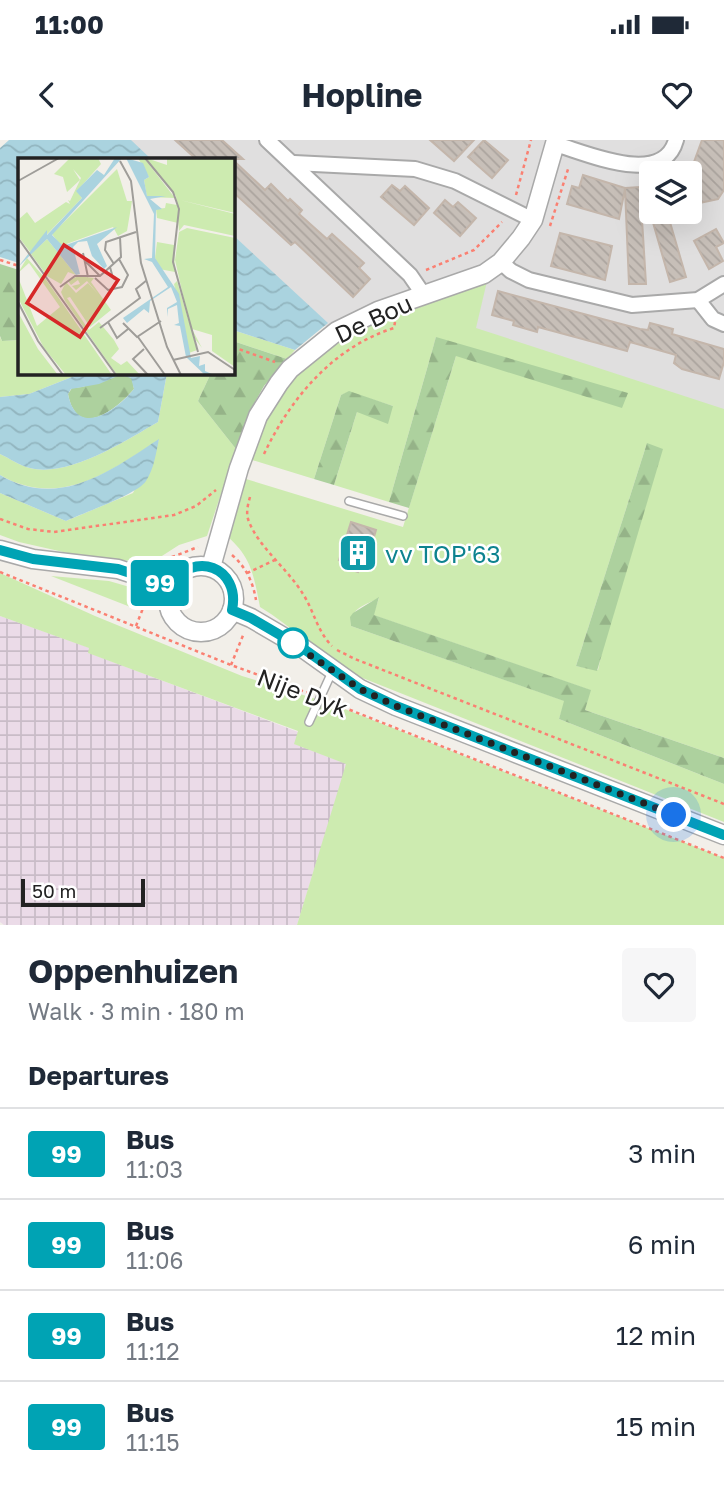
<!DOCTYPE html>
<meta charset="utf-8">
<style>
:root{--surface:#fff;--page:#f6f6f7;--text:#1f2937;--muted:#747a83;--line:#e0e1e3}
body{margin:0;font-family:"Golos Text",sans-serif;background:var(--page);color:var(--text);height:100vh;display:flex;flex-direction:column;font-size:26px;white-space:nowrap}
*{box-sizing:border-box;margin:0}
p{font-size:23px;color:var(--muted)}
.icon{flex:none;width:38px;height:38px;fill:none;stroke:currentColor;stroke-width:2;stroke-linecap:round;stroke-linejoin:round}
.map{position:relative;height:785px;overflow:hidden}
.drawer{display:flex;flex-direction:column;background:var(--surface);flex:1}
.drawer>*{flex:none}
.badge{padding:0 14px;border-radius:5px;font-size:24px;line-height:46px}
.fabs{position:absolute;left:639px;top:21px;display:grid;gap:14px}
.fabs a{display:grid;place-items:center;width:63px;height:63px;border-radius:7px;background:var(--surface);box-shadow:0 7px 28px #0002;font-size:35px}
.scale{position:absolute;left:21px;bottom:18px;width:124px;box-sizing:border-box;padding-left:7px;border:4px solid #222;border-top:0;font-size:19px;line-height:24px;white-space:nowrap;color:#222;-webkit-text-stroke:5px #fff;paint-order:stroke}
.you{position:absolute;width:35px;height:35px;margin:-18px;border:5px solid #fff;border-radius:50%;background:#1a73e8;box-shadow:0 0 0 10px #1a73e833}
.map>.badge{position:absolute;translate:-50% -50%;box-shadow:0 0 0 4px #fff}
h2{padding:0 28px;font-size:26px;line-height:63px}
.round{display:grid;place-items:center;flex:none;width:74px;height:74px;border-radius:7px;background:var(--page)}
.head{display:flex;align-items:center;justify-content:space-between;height:119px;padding:0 28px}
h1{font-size:33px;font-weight:700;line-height:52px}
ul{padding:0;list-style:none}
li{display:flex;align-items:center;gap:21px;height:91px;padding:0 28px;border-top:2px solid var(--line)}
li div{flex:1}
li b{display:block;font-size:26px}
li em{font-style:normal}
li .badge{min-width:77px;font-weight:700;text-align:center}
.status{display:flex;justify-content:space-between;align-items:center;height:49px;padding:0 35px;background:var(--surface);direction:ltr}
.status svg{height:19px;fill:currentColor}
header{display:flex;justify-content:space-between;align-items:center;height:91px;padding:0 28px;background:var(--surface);font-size:32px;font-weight:700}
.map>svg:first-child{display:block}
</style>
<div class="status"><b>11:00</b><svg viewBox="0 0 49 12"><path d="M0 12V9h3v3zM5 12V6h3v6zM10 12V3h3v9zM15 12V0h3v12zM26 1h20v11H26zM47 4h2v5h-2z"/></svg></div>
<header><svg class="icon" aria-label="back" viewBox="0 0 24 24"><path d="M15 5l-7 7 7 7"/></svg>Hopline<svg class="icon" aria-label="heart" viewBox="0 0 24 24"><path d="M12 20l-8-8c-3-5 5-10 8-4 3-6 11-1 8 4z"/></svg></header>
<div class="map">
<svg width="724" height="785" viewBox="0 0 724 785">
<defs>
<pattern id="industrial-grid" width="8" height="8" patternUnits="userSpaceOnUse" patternTransform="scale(1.75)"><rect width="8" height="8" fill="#ebdbe8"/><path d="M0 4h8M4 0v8" fill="none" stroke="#c9bcc7"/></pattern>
<pattern id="forest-firs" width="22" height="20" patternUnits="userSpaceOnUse" patternTransform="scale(1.75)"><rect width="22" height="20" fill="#add19e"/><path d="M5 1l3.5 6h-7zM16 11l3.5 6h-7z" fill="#95b388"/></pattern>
<pattern id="water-waves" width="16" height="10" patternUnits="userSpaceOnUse" patternTransform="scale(1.75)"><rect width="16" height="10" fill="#aad3df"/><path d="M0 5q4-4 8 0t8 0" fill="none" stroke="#92b5bf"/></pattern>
<pattern id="building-back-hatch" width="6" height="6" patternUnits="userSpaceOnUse" patternTransform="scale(1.75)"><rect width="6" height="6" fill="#c7bfb8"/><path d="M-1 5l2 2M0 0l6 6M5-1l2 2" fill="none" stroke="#aba49e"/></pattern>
</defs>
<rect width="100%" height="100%" fill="#f2efe9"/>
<!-- residential -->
<path fill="#e0dfdf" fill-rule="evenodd" d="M 95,0 L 724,0 L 724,286 L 444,207 L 295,181 L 233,125 L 233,19 L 116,19 ZM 651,33 L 690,33 L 690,72 L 651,72 Z"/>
<!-- industrial -->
<polygon fill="url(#industrial-grid)" points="0,476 90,508 89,513 298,592 295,604 347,624 297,785 4,785 0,782"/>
<!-- grass -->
<g fill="#cdebb0" fill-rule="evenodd">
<path d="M 488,137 L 476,188 L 724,269 L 724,618 L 585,570 L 590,550 L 373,475 L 379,458 C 365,465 349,469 351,486 L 565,561 L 559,579 L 724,644 L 724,682 L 350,533 C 318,514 292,486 260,467 C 254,437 252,418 228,397 L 246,339 L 403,387 L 456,216 L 436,197 L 389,362 L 334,345 L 357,272 L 393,266 L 349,252 L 341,255 L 314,339 L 252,320 L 271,269 L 288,241 L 337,201 L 389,176 ZM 647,303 L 598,530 L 576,526 Z"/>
<polygon points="233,190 295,210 287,219 236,202 233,205"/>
<polygon points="0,197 2,201 19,200 19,233 82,233 29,254 0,257"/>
<path d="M 167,233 L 211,233 L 198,261 L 236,309 L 207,396 L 179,405 L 151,423 L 81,416 L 19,402 L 0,395 L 0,353 L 66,381 L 133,353 L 159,300 C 109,332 59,369 0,335 L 0,314 C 9,318 20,326 30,328 C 68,338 125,301 158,282 Z"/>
<polygon points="0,433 95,476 242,536 332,564 724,718 724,785 297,785 346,624 294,604 298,591 88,513 89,508 0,476"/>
<polygon points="51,436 109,441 140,450 133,468"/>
</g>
<!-- forest -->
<g fill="url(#forest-firs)">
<polygon points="0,124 19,130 19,200 2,201 0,196"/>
<polygon points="436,197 628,253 622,268 456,216 409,368 389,362"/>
<polygon points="236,202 287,219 264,246 250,271 236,309 198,261 211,233 233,233 233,205"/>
<path d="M 120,235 L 132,238 L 134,249 C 115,271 77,300 68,254 L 72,248 L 82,247 Z"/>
<polygon points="349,251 393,266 388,284 357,272 334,345 314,339 341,255"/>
<polygon points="647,303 663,309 597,531 576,526"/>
<polygon points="379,457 374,475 591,550 585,570 724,618 724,644 559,579 564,561 351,486 350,477 353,473"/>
</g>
<!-- water -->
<g fill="url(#water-waves)" fill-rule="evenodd">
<polygon points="9,0 131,0 151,19 19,19 19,123 0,117 0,8"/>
<polygon points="233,95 328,183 295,210 233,190"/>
<path d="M 82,233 L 167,233 L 158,282 C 125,301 68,338 30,328 C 20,326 9,318 0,314 L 0,257 L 29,254 ZM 120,235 L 131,238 L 134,249 C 116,271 77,299 68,254 L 71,249 L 99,244 Z"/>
<path d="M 159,299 C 156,313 154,329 146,341 C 138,354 83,373 66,381 L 0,353 L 0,335 C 59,370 110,331 159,299 Z"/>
</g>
<!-- building -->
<g fill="url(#building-back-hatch)" stroke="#c4b6ab" stroke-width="2">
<polygon points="175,0 222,0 243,19 196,19"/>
<polygon points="430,0 474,0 454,21"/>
<polygon points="484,0 508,20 492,38 468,17"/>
<polygon points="702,0 724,0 724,50 718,59 690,65 690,33"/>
<polygon points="233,20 265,50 271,44 288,61 290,59 302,70 299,74 327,99 332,94 364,123 359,128 370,139 353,157 295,102 291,105 233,52"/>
<polygon points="583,35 625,48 640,47 646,144 629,144 625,49 619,79 567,64 572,46 579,48"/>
<polygon points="392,45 400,51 405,46 429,68 414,85 381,57"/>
<polygon points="445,60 453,67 458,62 476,78 460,96 434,73"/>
<polygon points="650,72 667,72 686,137 670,142"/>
<polygon points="716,89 724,103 716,107 723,121 709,129 694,101"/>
<polygon points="560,93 612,106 605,140 551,126"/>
<polygon points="498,151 640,189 648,190 650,183 673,189 672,194 724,209 724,222 719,239 682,229 674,223 676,215 630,202 627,211 538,187 537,192 513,185 514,181 492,175"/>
<polygon points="351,382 376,390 372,404 376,405 370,424 366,423 364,428 360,427 358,432 344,427 345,422 339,420"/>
</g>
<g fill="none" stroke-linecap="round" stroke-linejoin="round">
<!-- service casing -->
<g stroke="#a9a9a9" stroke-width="10">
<g id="service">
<polyline points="349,361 403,376"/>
<polyline points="309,582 332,532"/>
</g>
</g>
<!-- minor casing -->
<g stroke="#a9a9a9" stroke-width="18">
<g id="minor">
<polyline points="267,0 410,135 423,154"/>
<path d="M 555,4 C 587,13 663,48 676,0"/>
<polyline points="294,23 415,29 455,41 533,80"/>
<polyline points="501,122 511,131 529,140 632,165 698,160 724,144"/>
<polyline points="698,160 713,179 724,184"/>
</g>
</g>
<!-- tertiary casing -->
<g stroke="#a9a9a9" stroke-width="21">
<g id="tertiary">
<polyline points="0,410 33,419 118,429 170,446"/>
<circle cx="201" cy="459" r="33"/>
<polyline points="211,427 239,328 258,276 279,243 290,229 337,191 378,171 484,134 501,122 521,98 533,80 556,0"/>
<polyline points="232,470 251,478 304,509 360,549 396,566 724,695"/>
</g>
</g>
<!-- path -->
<g stroke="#fa8072" stroke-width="2.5" stroke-dasharray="3.5 3.5" stroke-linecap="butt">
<polyline points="516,55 531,0"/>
<polyline points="550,86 569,26"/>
<polyline points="0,120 19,126"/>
<polyline points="426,130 474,110 502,82"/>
<polyline points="233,207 275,222"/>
<path d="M 264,314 C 290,259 333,207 394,188 L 395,182"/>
<path d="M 250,357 C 248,364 246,372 248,379 C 257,406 288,429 303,454 C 314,471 317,491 332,506"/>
<polyline points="0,379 28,389 54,392 174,375 196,366 216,350"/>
<path d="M 232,415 C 246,427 253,442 256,460"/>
<polyline points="161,426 172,417 198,407"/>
<polyline points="0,432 231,525 311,554"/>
<polyline points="247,433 275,420"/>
<polyline points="136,486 147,458"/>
<polyline points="337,510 355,519 724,664"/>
<polyline points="231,525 244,493"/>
<polyline points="330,562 724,718"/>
</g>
<!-- service -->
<use href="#service" stroke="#fff" stroke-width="7"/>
<!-- minor -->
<use href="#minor" stroke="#fff" stroke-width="14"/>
<!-- tertiary -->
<use href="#tertiary" stroke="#fff" stroke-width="18"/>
</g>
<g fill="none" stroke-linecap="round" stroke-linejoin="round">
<!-- line casing -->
<g stroke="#fff" stroke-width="16">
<path id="line" d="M 0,410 L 33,419 L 118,429 L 170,446 C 193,409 241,427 232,470 L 251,478 L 304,509 L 360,549 L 396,566 L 724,695"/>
</g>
<!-- line -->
<use href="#line" stroke="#00a3b4" stroke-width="10"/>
<!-- walk -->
<polyline stroke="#222" stroke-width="7" stroke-dasharray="0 12.6" points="293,503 286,499 360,549 396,566 674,675"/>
</g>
<!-- icons -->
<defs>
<g id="building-square" transform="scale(2.0125)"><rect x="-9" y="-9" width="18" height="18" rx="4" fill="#0f9aa8" stroke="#fff"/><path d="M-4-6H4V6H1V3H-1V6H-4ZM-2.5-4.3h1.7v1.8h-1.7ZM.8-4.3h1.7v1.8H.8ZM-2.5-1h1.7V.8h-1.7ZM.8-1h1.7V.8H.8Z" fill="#fff"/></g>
</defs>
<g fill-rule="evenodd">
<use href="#building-square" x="358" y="413"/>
</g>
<!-- markers -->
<circle fill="#fff" stroke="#00a3b4" stroke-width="3.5" cx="293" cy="503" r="14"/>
<g text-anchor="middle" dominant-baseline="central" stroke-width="5" stroke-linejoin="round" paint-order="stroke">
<!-- street labels -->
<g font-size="24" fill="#222" stroke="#fff">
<text transform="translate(373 178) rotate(-25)">De Bou</text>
<text transform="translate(303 552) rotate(21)">Nije Dyk</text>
</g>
<!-- culture labels -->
<g font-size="24" fill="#0d838f" stroke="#fff" text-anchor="start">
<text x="385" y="413">vv TOP'63</text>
</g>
</g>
<!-- overview -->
<g transform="translate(18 18)">
<rect width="217" height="217" fill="#f2efe9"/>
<path d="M 52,0 L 80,0 L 83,6 L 59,33 L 64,40 L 12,94 L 0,78 L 0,62 L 9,54 L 17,65 L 48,44 L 52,46 L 50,42 L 52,43 L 63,20 L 55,11 L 62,22 L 49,34 L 45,19 L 36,16 ZM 112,0 L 126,0 L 157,40 L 129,39 L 126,22 L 131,19 L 120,0 ZM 128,0 L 149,7 L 149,0 L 217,0 L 217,55 L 162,42 L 217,56 L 217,78 L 166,67 L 161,73 L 158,38 ZM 99,11 L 109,43 L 114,43 L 109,73 L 100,78 L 95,69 L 43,88 L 34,76 ZM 148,45 L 159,47 L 160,65 L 139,60 L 138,51 L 147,50 ZM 169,70 L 217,80 L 217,209 L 194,193 L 194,177 L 174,171 L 184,190 L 174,177 L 157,102 L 161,74 ZM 29,81 L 58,117 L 50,114 L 43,126 L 29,118 L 13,96 ZM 139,84 L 156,87 L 157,114 L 141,111 L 137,100 ZM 9,100 L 27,120 L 94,217 L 48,217 L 26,190 L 0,140 L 0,119 L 19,168 L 42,149 L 11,105 L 0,115 ZM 60,118 L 76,120 L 73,124 L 93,152 L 72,169 L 52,139 L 49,140 L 71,172 L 81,164 L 96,182 L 101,191 L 93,200 L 103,207 L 109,203 L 122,217 L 99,217 L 47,143 L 43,134 L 48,124 L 58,135 L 70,125 L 80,136 L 69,123 L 58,132 L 54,128 L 62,126 L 60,122 L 53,127 L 50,123 ZM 159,123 L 179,192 L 171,195 L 156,126 ZM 0,154 L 20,191 L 40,217 L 0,217 Z" fill="#cdebb0"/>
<path d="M 97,0 L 104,0 L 34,77 L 45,88 L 99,69 L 79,86 L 89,108 L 86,111 L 74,98 L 69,83 L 60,84 L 55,89 L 62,116 L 58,117 L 29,81 L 0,109 L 29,72 L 29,77 L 64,40 L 58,33 L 79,12 L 86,17 ZM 108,0 L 125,5 L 131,19 L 126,22 L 129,38 L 148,38 L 132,41 L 144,51 L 138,52 L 137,100 L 161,136 L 173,200 L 182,198 L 181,208 L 187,206 L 187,213 L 196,217 L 187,217 L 168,199 L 162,168 L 156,167 L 161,165 L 159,147 L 150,151 L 149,159 L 149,150 L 159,144 L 153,129 L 132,143 L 131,155 L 126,151 L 109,165 L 105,160 L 150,129 L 134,104 L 126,101 L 134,100 L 136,56 Z" fill="#aad3df"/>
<path fill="none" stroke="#9f9d99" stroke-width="2" d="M 127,0 L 155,34 L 161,51 L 155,104 L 180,194M 102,3 L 113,23 L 123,105 L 149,189 L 163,217M 0,23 L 41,0M 0,80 L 98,217M 65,95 L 70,119M 67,103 L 82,118M 96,106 L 87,92 L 88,84 L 118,74M 87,114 L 95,120 L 92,109M 77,120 L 90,132 L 104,129 L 110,117 L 101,101M 42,129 L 57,118 L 82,118 L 103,99 L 102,79M 0,144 L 20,183 L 45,217M 90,164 L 99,180 L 110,171M 105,165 L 119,179 L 143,163M 82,170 L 122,140 L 118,131 L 129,122M 120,179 L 147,217M 126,191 L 115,201 L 130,217M 155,202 L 190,194 L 217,212"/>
<path fill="#d62828" fill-opacity="0.15" stroke="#d62828" stroke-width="3.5" d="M 46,87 L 100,122 L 62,179 L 9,145 Z"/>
<rect width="217" height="217" fill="none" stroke="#222" stroke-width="3.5"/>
</g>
</svg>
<div class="fabs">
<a><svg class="icon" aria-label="layers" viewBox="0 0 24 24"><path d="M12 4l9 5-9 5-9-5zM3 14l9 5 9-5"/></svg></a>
</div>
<div class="scale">50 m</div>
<div class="you" style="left:674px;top:675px"></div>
<b class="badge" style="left:160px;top:443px;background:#00a3b4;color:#fff">99</b>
</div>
<section class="drawer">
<div class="head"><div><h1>Oppenhuizen</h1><p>Walk · 3 min · 180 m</p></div><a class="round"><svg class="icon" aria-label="heart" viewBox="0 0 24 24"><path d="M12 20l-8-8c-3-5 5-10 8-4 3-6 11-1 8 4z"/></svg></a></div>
<h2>Departures</h2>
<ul>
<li><span class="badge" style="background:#00a3b4;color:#fff">99</span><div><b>Bus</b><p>11:03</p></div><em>3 min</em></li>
<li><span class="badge" style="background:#00a3b4;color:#fff">99</span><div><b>Bus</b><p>11:06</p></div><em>6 min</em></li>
<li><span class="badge" style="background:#00a3b4;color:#fff">99</span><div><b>Bus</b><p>11:12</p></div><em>12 min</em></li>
<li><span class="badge" style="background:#00a3b4;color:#fff">99</span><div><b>Bus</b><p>11:15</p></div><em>15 min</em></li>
</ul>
</section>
